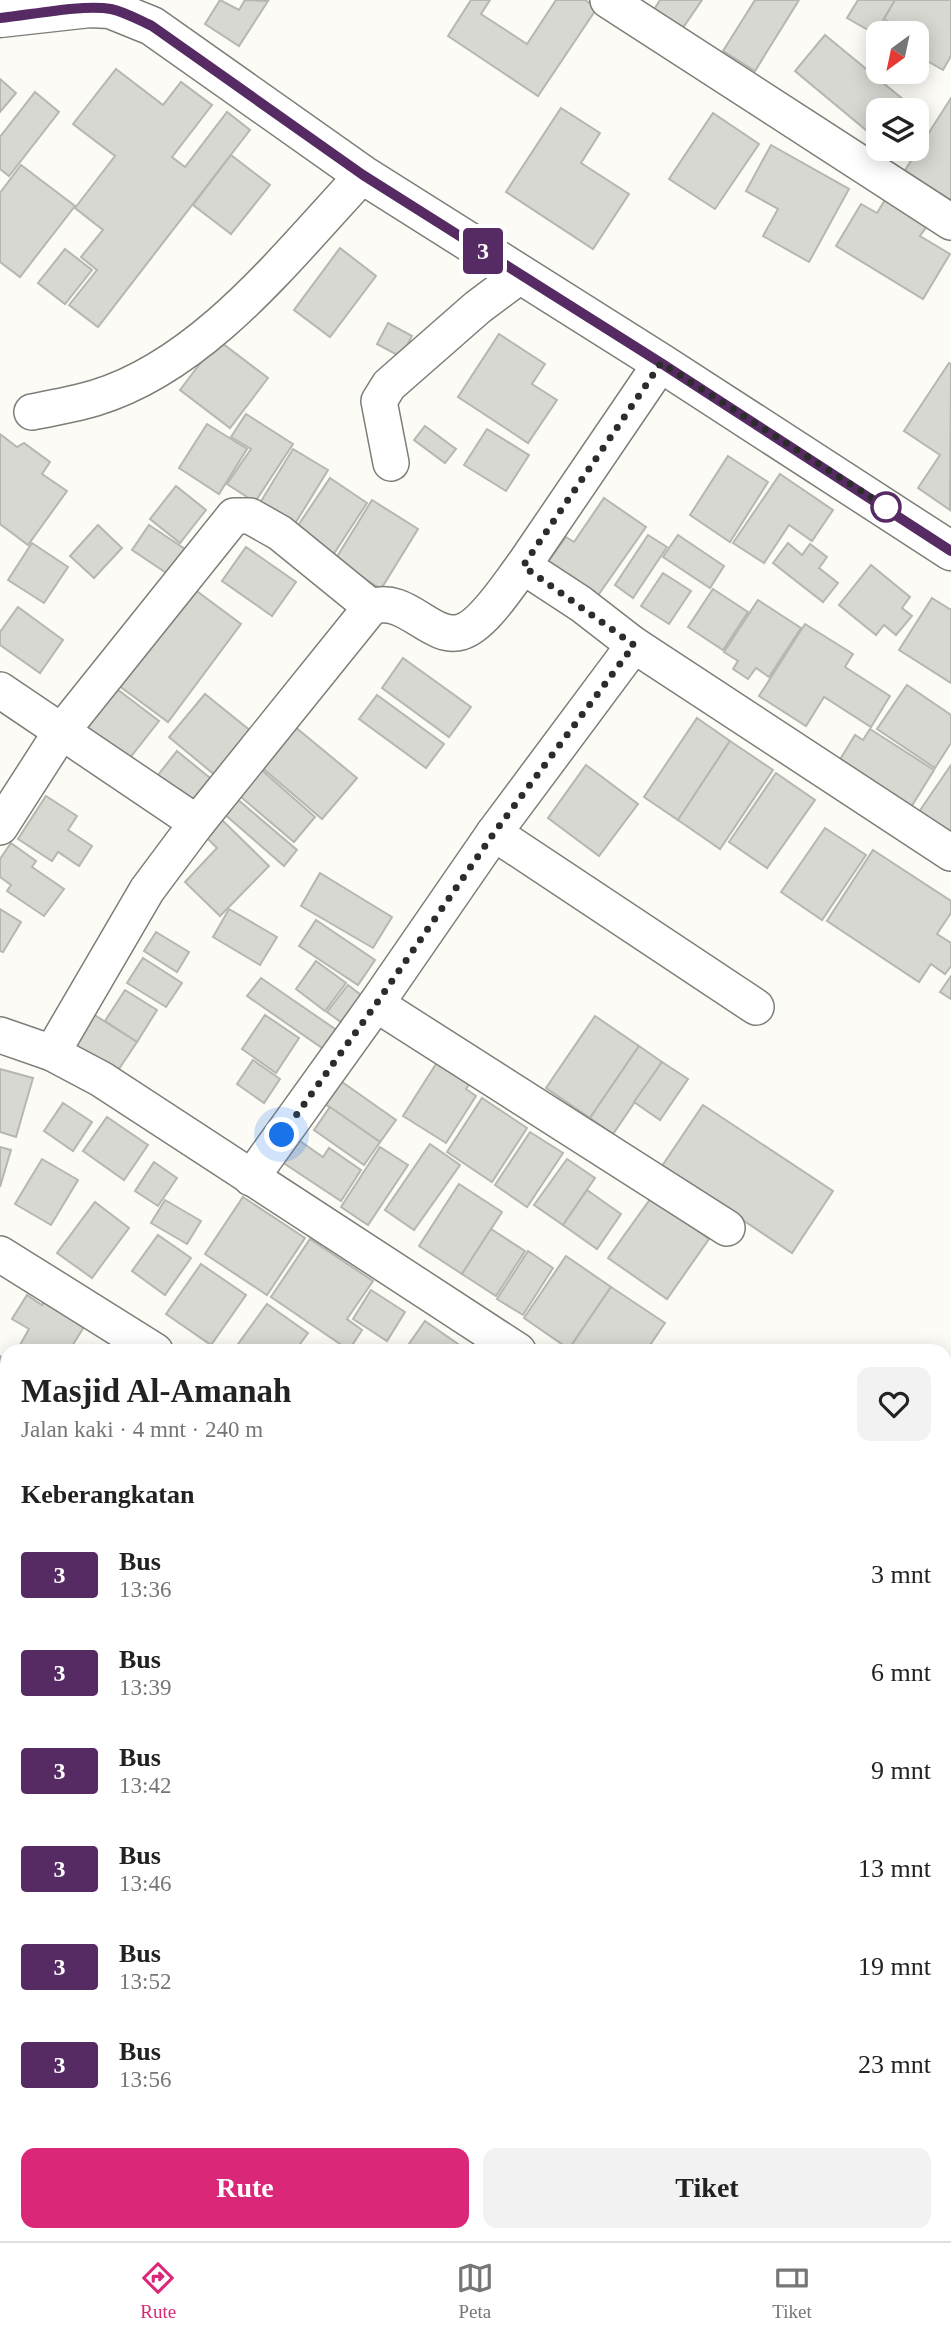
<!DOCTYPE html>
<html lang="id">
<meta charset="utf-8">
<style>
:root{--surface:#fff;--page:#f2f2f2;--text:#222;--muted:#767676;--line:#e0e0e0;--accent:#db2777}
body{margin:0;font-family:Georgia,serif;background:var(--page);color:var(--text);height:100vh;display:flex;flex-direction:column;font-size:26px;white-space:nowrap}
*{box-sizing:border-box;margin:0}
p{font-size:23px;color:var(--muted)}
.icon{flex:none;width:38px;height:38px;fill:none;stroke:currentColor;stroke-width:2;stroke-linecap:round;stroke-linejoin:round}
.map{position:relative;flex:1;overflow:hidden}
.drawer{position:absolute;left:0px;top:1344px;width:952px;height:898px;display:flex;flex-direction:column;background:var(--surface);border-radius:21px 21px 0 0;box-shadow:0 4px 18px #0003}
.drawer>*{flex:none}
.badge{padding:0 14px;border-radius:5px;font-size:24px;line-height:46px}
.needle{width:46px;rotate:213deg}
.tools{position:absolute;left:866px;top:21px;display:grid;gap:14px}
.tools a{display:grid;place-items:center;width:63px;height:63px;border-radius:14px;background:var(--surface);box-shadow:0 4px 18px #0003;font-size:35px}
.you{position:absolute;width:35px;height:35px;margin:-18px;border:5px solid #fff;border-radius:50%;background:#1a73e8;box-shadow:0 0 0 10px #1a73e833}
.map>.badge{position:absolute;translate:-50% -50%;box-shadow:0 0 0 4px #fff}
h2{padding:0 21px;font-size:26px;line-height:63px}
.round{display:grid;place-items:center;flex:none;width:74px;height:74px;border-radius:14px;background:var(--page)}
.overview{display:flex;align-items:center;justify-content:space-between;height:119px;padding:0 21px}
h1{font-size:33px;font-weight:700;line-height:52px}
.button{display:flex;gap:14px;margin-top:auto;padding:14px 21px}
.button a{flex:1;height:80px;border-radius:14px;background:var(--accent);color:#fff;font-size:28px;font-weight:700;line-height:80px;text-align:center}
.button a+a{background:var(--page);color:var(--text)}
ul{padding:0;list-style:none}
li{display:flex;align-items:center;gap:21px;height:98px;padding:0 21px}
li div{flex:1}
li b{display:block;font-size:26px}
li em{font-style:normal}
li .badge{min-width:77px;font-weight:700;text-align:center}
.tab-bar{display:flex;justify-content:space-around;align-items:center;height:98px;border-top:2px solid var(--line);background:var(--surface);font-size:19px;color:var(--muted)}
.tab-bar a{display:grid;justify-items:center;gap:4px}
.tab-bar .selected{color:var(--accent)}
.map>svg:first-child{display:block}
</style>
<div class="map">
<svg width="951" height="2241" viewBox="0 0 951 2241">
<rect width="100%" height="100%" fill="#fcfbf6"/>
<!-- building -->
<g fill="#d8d8d2" stroke="#b7b7b1" stroke-width="2">
<polygon points="220,0 239,10 245,0 268,1 239,46 205,24"/>
<polygon points="471,0 490,0 481,14 527,44 556,0 585,0 597,8 538,96 448,36"/>
<polygon points="660,0 702,0 680,32 652,13"/>
<polygon points="755,0 799,0 755,71 723,51"/>
<polygon points="858,0 895,0 875,34 847,18"/>
<polygon points="895,0 951,0 951,56 943,70 917,55 917,33 908,33 884,19"/>
<polygon points="825,35 916,110 878,110 878,140 795,71"/>
<polygon points="116,69 163,105 181,82 212,105 172,157 185,167 227,112 250,130 98,327 69,305 97,270 81,257 103,230 75,208 115,156 73,124"/>
<polygon points="0,79 16,93 0,112"/>
<polygon points="35,92 59,112 9,176 0,169 0,137"/>
<polygon points="951,98 951,199 948,204 902,175"/>
<polygon points="561,108 600,133 581,163 629,194 593,249 506,192"/>
<polygon points="713,113 759,144 715,209 669,179"/>
<polygon points="771,145 849,189 809,262 763,236 778,209 746,191"/>
<polygon points="231,155 270,185 231,234 193,205"/>
<polygon points="21,165 75,206 20,277 0,262 0,193"/>
<polygon points="885,200 927,226 920,236 950,254 923,299 836,246 861,204 877,213"/>
<polygon points="340,248 376,276 330,337 294,310"/>
<polygon points="65,249 92,270 65,304 38,283"/>
<polygon points="388,323 412,336 401,357 377,344"/>
<polygon points="499,334 545,364 532,384 557,400 528,443 458,397"/>
<polygon points="218,340 268,378 230,428 180,390"/>
<polygon points="949,363 951,364 950,510 918,488 940,455 904,431"/>
<polygon points="246,414 293,444 255,502 227,484 251,449 231,437"/>
<polygon points="207,424 247,449 219,494 179,468"/>
<polygon points="425,426 456,449 445,463 414,440"/>
<polygon points="487,429 529,455 506,491 464,465"/>
<polygon points="0,434 17,447 24,443 50,462 42,474 67,491 28,545 0,524"/>
<polygon points="293,449 328,470 290,532 255,511"/>
<polygon points="728,456 768,482 730,542 690,515"/>
<polygon points="780,474 833,510 812,541 789,525 764,563 733,543"/>
<polygon points="330,478 367,503 333,555 295,530"/>
<polygon points="176,486 206,510 180,543 150,519"/>
<polygon points="604,498 646,527 594,601 545,566 566,537 574,542"/>
<polygon points="372,500 418,529 381,589 335,560"/>
<polygon points="98,525 122,548 94,578 70,556"/>
<polygon points="149,525 191,553 174,578 132,550"/>
<polygon points="648,535 667,547 633,598 615,585"/>
<polygon points="678,535 724,566 710,588 663,557"/>
<polygon points="32,543 68,567 44,603 8,580"/>
<polygon points="788,543 802,555 810,544 827,557 819,568 838,583 823,602 773,563"/>
<polygon points="246,547 296,582 272,616 222,581"/>
<polygon points="871,565 910,597 902,608 912,616 896,635 884,625 876,635 839,605"/>
<polygon points="663,573 691,591 669,624 641,606"/>
<polygon points="190,586 241,624 168,722 118,685"/>
<polygon points="713,589 748,612 723,650 688,627"/>
<polygon points="932,598 951,610 951,683 899,650"/>
<polygon points="758,600 801,628 769,677 756,668 748,679 733,669 738,661 724,652"/>
<polygon points="18,607 63,640 40,673 0,645 0,632"/>
<polygon points="805,624 853,654 845,667 890,696 871,727 824,697 806,726 759,696"/>
<polygon points="403,658 471,707 449,737 382,688"/>
<polygon points="109,683 159,721 122,768 73,729"/>
<polygon points="907,685 951,715 951,743 935,768 877,729"/>
<polygon points="205,694 252,732 216,776 169,737"/>
<polygon points="377,695 444,744 426,768 359,719"/>
<polygon points="697,718 730,741 678,820 644,797"/>
<polygon points="294,726 357,778 322,819 260,766"/>
<polygon points="870,729 934,770 908,812 836,766 855,735 863,740"/>
<polygon points="730,741 773,770 720,849 678,820"/>
<polygon points="177,751 210,778 187,807 154,780"/>
<polygon points="586,765 638,804 599,856 548,818"/>
<polygon points="951,765 951,848 912,822"/>
<polygon points="257,766 315,817 294,842 235,792"/>
<polygon points="776,773 815,800 767,868 729,842"/>
<polygon points="46,796 77,816 68,830 92,846 79,866 58,852 52,861 18,839"/>
<polygon points="236,798 297,850 284,866 223,813"/>
<polygon points="220,818 269,866 220,916 185,882 217,848 204,835"/>
<polygon points="825,828 866,855 822,920 781,892"/>
<polygon points="11,843 36,861 32,867 64,889 44,916 7,891 11,885 0,877 0,859"/>
<polygon points="873,850 951,901 951,913 937,934 951,943 951,966 945,974 931,964 919,982 827,921"/>
<polygon points="320,873 392,917 373,948 301,906"/>
<polygon points="0,909 21,922 3,952 0,951"/>
<polygon points="229,909 277,937 260,965 213,937"/>
<polygon points="316,920 375,960 358,985 299,946"/>
<polygon points="156,932 189,952 177,972 144,951"/>
<polygon points="143,958 182,983 166,1007 127,983"/>
<polygon points="316,961 346,983 325,1011 296,989"/>
<polygon points="951,976 951,999 940,992"/>
<polygon points="261,978 338,1031 325,1050 247,996"/>
<polygon points="348,985 369,1001 349,1028 327,1012"/>
<polygon points="125,990 157,1010 137,1042 105,1021"/>
<polygon points="93,1014 137,1042 115,1075 71,1047"/>
<polygon points="265,1015 299,1038 276,1073 242,1049"/>
<polygon points="595,1016 639,1046 590,1118 546,1088"/>
<polygon points="639,1046 662,1062 613,1134 590,1118"/>
<polygon points="443,1053 475,1075 466,1089 476,1096 446,1143 403,1116"/>
<polygon points="253,1060 280,1079 264,1103 237,1084"/>
<polygon points="662,1062 688,1079 660,1120 634,1102"/>
<polygon points="0,1069 33,1078 16,1137 0,1132"/>
<polygon points="335,1077 396,1120 380,1142 319,1100"/>
<polygon points="482,1098 527,1128 492,1182 447,1152"/>
<polygon points="63,1103 92,1122 73,1151 44,1131"/>
<polygon points="703,1105 833,1191 792,1253 662,1166"/>
<polygon points="330,1107 380,1142 364,1165 314,1130"/>
<polygon points="107,1117 148,1145 124,1180 83,1151"/>
<polygon points="530,1132 563,1153 527,1207 495,1185"/>
<polygon points="297,1139 323,1157 329,1148 361,1170 341,1201 282,1162"/>
<polygon points="430,1144 460,1165 414,1230 385,1210"/>
<polygon points="0,1147 11,1150 0,1187"/>
<polygon points="380,1147 408,1165 368,1225 341,1207"/>
<polygon points="42,1159 78,1180 51,1225 15,1204"/>
<polygon points="567,1159 595,1178 563,1225 534,1205"/>
<polygon points="154,1162 177,1178 158,1206 135,1191"/>
<polygon points="459,1184 502,1212 462,1274 419,1246"/>
<polygon points="587,1190 621,1214 597,1249 563,1225"/>
<polygon points="243,1197 305,1238 267,1295 205,1254"/>
<polygon points="651,1198 709,1239 667,1299 608,1258"/>
<polygon points="165,1200 201,1221 187,1244 151,1223"/>
<polygon points="95,1202 129,1228 92,1278 57,1253"/>
<polygon points="491,1229 525,1251 496,1296 462,1274"/>
<polygon points="158,1235 191,1258 165,1295 132,1271"/>
<polygon points="310,1239 373,1281 347,1319 362,1330 349,1350 271,1297"/>
<polygon points="528,1251 553,1268 523,1315 497,1299"/>
<polygon points="566,1256 611,1287 569,1349 524,1318"/>
<polygon points="201,1264 246,1295 211,1345 166,1314"/>
<polygon points="611,1287 665,1323 646,1351 571,1351 569,1349"/>
<polygon points="371,1290 405,1312 387,1341 353,1319"/>
<polygon points="51,1291 87,1322 69,1351 30,1351 20,1345 29,1329 12,1319 27,1295 42,1305"/>
<polygon points="267,1304 308,1333 295,1351 233,1351"/>
<polygon points="425,1321 468,1351 404,1351"/>
<polygon points="0,1356 7,1360 7,1424 3,1430 0,1428"/>
<polygon points="7,1543 7,1586 0,1595 0,1552"/>
<polygon points="945,2191 951,2199 951,2218 945,2223"/>
<polygon points="225,2235 266,2235 258,2241 225,2241 222,2238"/>
<polygon points="271,2235 299,2235 304,2241 263,2241"/>
<polygon points="322,2235 352,2235 344,2241 326,2241"/>
<polygon points="355,2235 394,2235 398,2240 348,2241"/>
<polygon points="733,2235 805,2235 810,2241 724,2241"/>
<polygon points="895,2235 931,2235 923,2241 900,2241"/>
</g>
<g fill="none" stroke-linecap="round" stroke-linejoin="round">
<!-- street casing -->
<g stroke="#7e7e79" stroke-width="38">
<g id="street">
<polyline points="608,0 951,222"/>
<polyline points="661,363 523,566 581,604 634,645 951,853"/>
<path d="M 32,412 C 53,408 75,404 95,398 C 204,365 287,256 363,175"/>
<polyline points="391,463 379,401 389,385 478,307 521,275"/>
<polyline points="0,690 197,823"/>
<polyline points="0,827 61,732 234,516 250,516 280,533 371,607"/>
<polyline points="494,833 756,1007"/>
<polyline points="376,1004 727,1228"/>
<polyline points="0,1035 52,1053 101,1079 518,1351"/>
<path d="M 52,1053 L 147,890 L 197,823 L 371,607 C 406,594 431,641 461,632 C 483,626 509,584 523,566"/>
<polyline points="251,1178 376,1004 494,833 634,645"/>
<polyline points="0,1254 155,1351"/>
<polyline points="0,1730 7,1723"/>
<polyline points="0,1770 7,1779"/>
<polyline points="186,2235 191,2241"/>
<polyline points="441,2235 446,2241"/>
<polyline points="681,2235 687,2241"/>
<polyline points="508,2241 517,2235"/>
<polyline points="717,2241 723,2235"/>
</g>
</g>
<!-- secondary casing -->
<g stroke="#7e7e79" stroke-width="41">
<g id="secondary">
<polyline points="0,18 90,8 110,9 152,26 363,175 661,363 951,551"/>
<polyline points="0,1486 7,1491"/>
<polyline points="945,2127 951,2131"/>
</g>
</g>
<!-- street -->
<use href="#street" stroke="#fff" stroke-width="35"/>
<!-- secondary -->
<use href="#secondary" stroke="#fff" stroke-width="38"/>
</g>
<g fill="none" stroke-linecap="round" stroke-linejoin="round">
<!-- line casing -->
<g stroke="#fff" stroke-width="16">
<path id="line" d="M 0,18 C 31,15 82,4 111,9 C 125,12 139,20 152,26 L 363,175 L 661,363 L 951,551"/>
</g>
<!-- line -->
<use href="#line" stroke="#562b63" stroke-width="10"/>
<!-- walk -->
<polyline stroke="#2c2c2a" stroke-width="7" stroke-dasharray="0 12.6" points="282,1135 376,1004 494,833 634,645 523,566 661,363 886,507"/>
</g>
<!-- markers -->
<circle fill="#fff" stroke="#562b63" stroke-width="3.5" cx="886" cy="507" r="14"/>
</svg>
<div class="tools">
<a><svg class="needle" viewBox="-14 -14 28 28"><path d="M0-13l5 13h-10z" fill="#e53935"/><path d="M0 13l5-13h-10z" fill="#767676"/></svg></a>
<a><svg class="icon" aria-label="layers" viewBox="0 0 24 24"><path d="M12 4l9 5-9 5-9-5zM3 14l9 5 9-5"/></svg></a>
</div>
<div class="you" style="left:282px;top:1135px"></div>
<b class="badge" style="left:483px;top:251px;background:#562b63;color:#fff">3</b>
<section class="drawer">
<div class="overview"><div><h1>Masjid Al-Amanah</h1><p>Jalan kaki · 4 mnt · 240 m</p></div><a class="round"><svg class="icon" aria-label="heart" viewBox="0 0 24 24"><path d="M12 20l-8-8c-3-5 5-10 8-4 3-6 11-1 8 4z"/></svg></a></div>
<h2>Keberangkatan</h2>
<ul>
<li><span class="badge" style="background:#562b63;color:#fff">3</span><div><b>Bus</b><p>13:36</p></div><em>3 mnt</em></li>
<li><span class="badge" style="background:#562b63;color:#fff">3</span><div><b>Bus</b><p>13:39</p></div><em>6 mnt</em></li>
<li><span class="badge" style="background:#562b63;color:#fff">3</span><div><b>Bus</b><p>13:42</p></div><em>9 mnt</em></li>
<li><span class="badge" style="background:#562b63;color:#fff">3</span><div><b>Bus</b><p>13:46</p></div><em>13 mnt</em></li>
<li><span class="badge" style="background:#562b63;color:#fff">3</span><div><b>Bus</b><p>13:52</p></div><em>19 mnt</em></li>
<li><span class="badge" style="background:#562b63;color:#fff">3</span><div><b>Bus</b><p>13:56</p></div><em>23 mnt</em></li>
</ul>
<div class="button"><a>Rute</a><a>Tiket</a></div>
</section>
</div>
<nav class="tab-bar">
<a class="selected"><svg class="icon" aria-label="directions" viewBox="0 0 24 24"><path d="M12 3l9 9-9 9-9-9zM9 14v-3h6M13 9l2 2-2 2"/></svg>Rute</a>
<a><svg class="icon" aria-label="map" viewBox="0 0 24 24"><path d="M3 6l6-2 6 2 6-2v14l-6 2-6-2-6 2zM9 4v14M15 6v14"/></svg>Peta</a>
<a><svg class="icon" aria-label="tickets" viewBox="0 0 24 24"><path d="M3 7h18v10H3zM15 7v10"/></svg>Tiket</a>
</nav>
